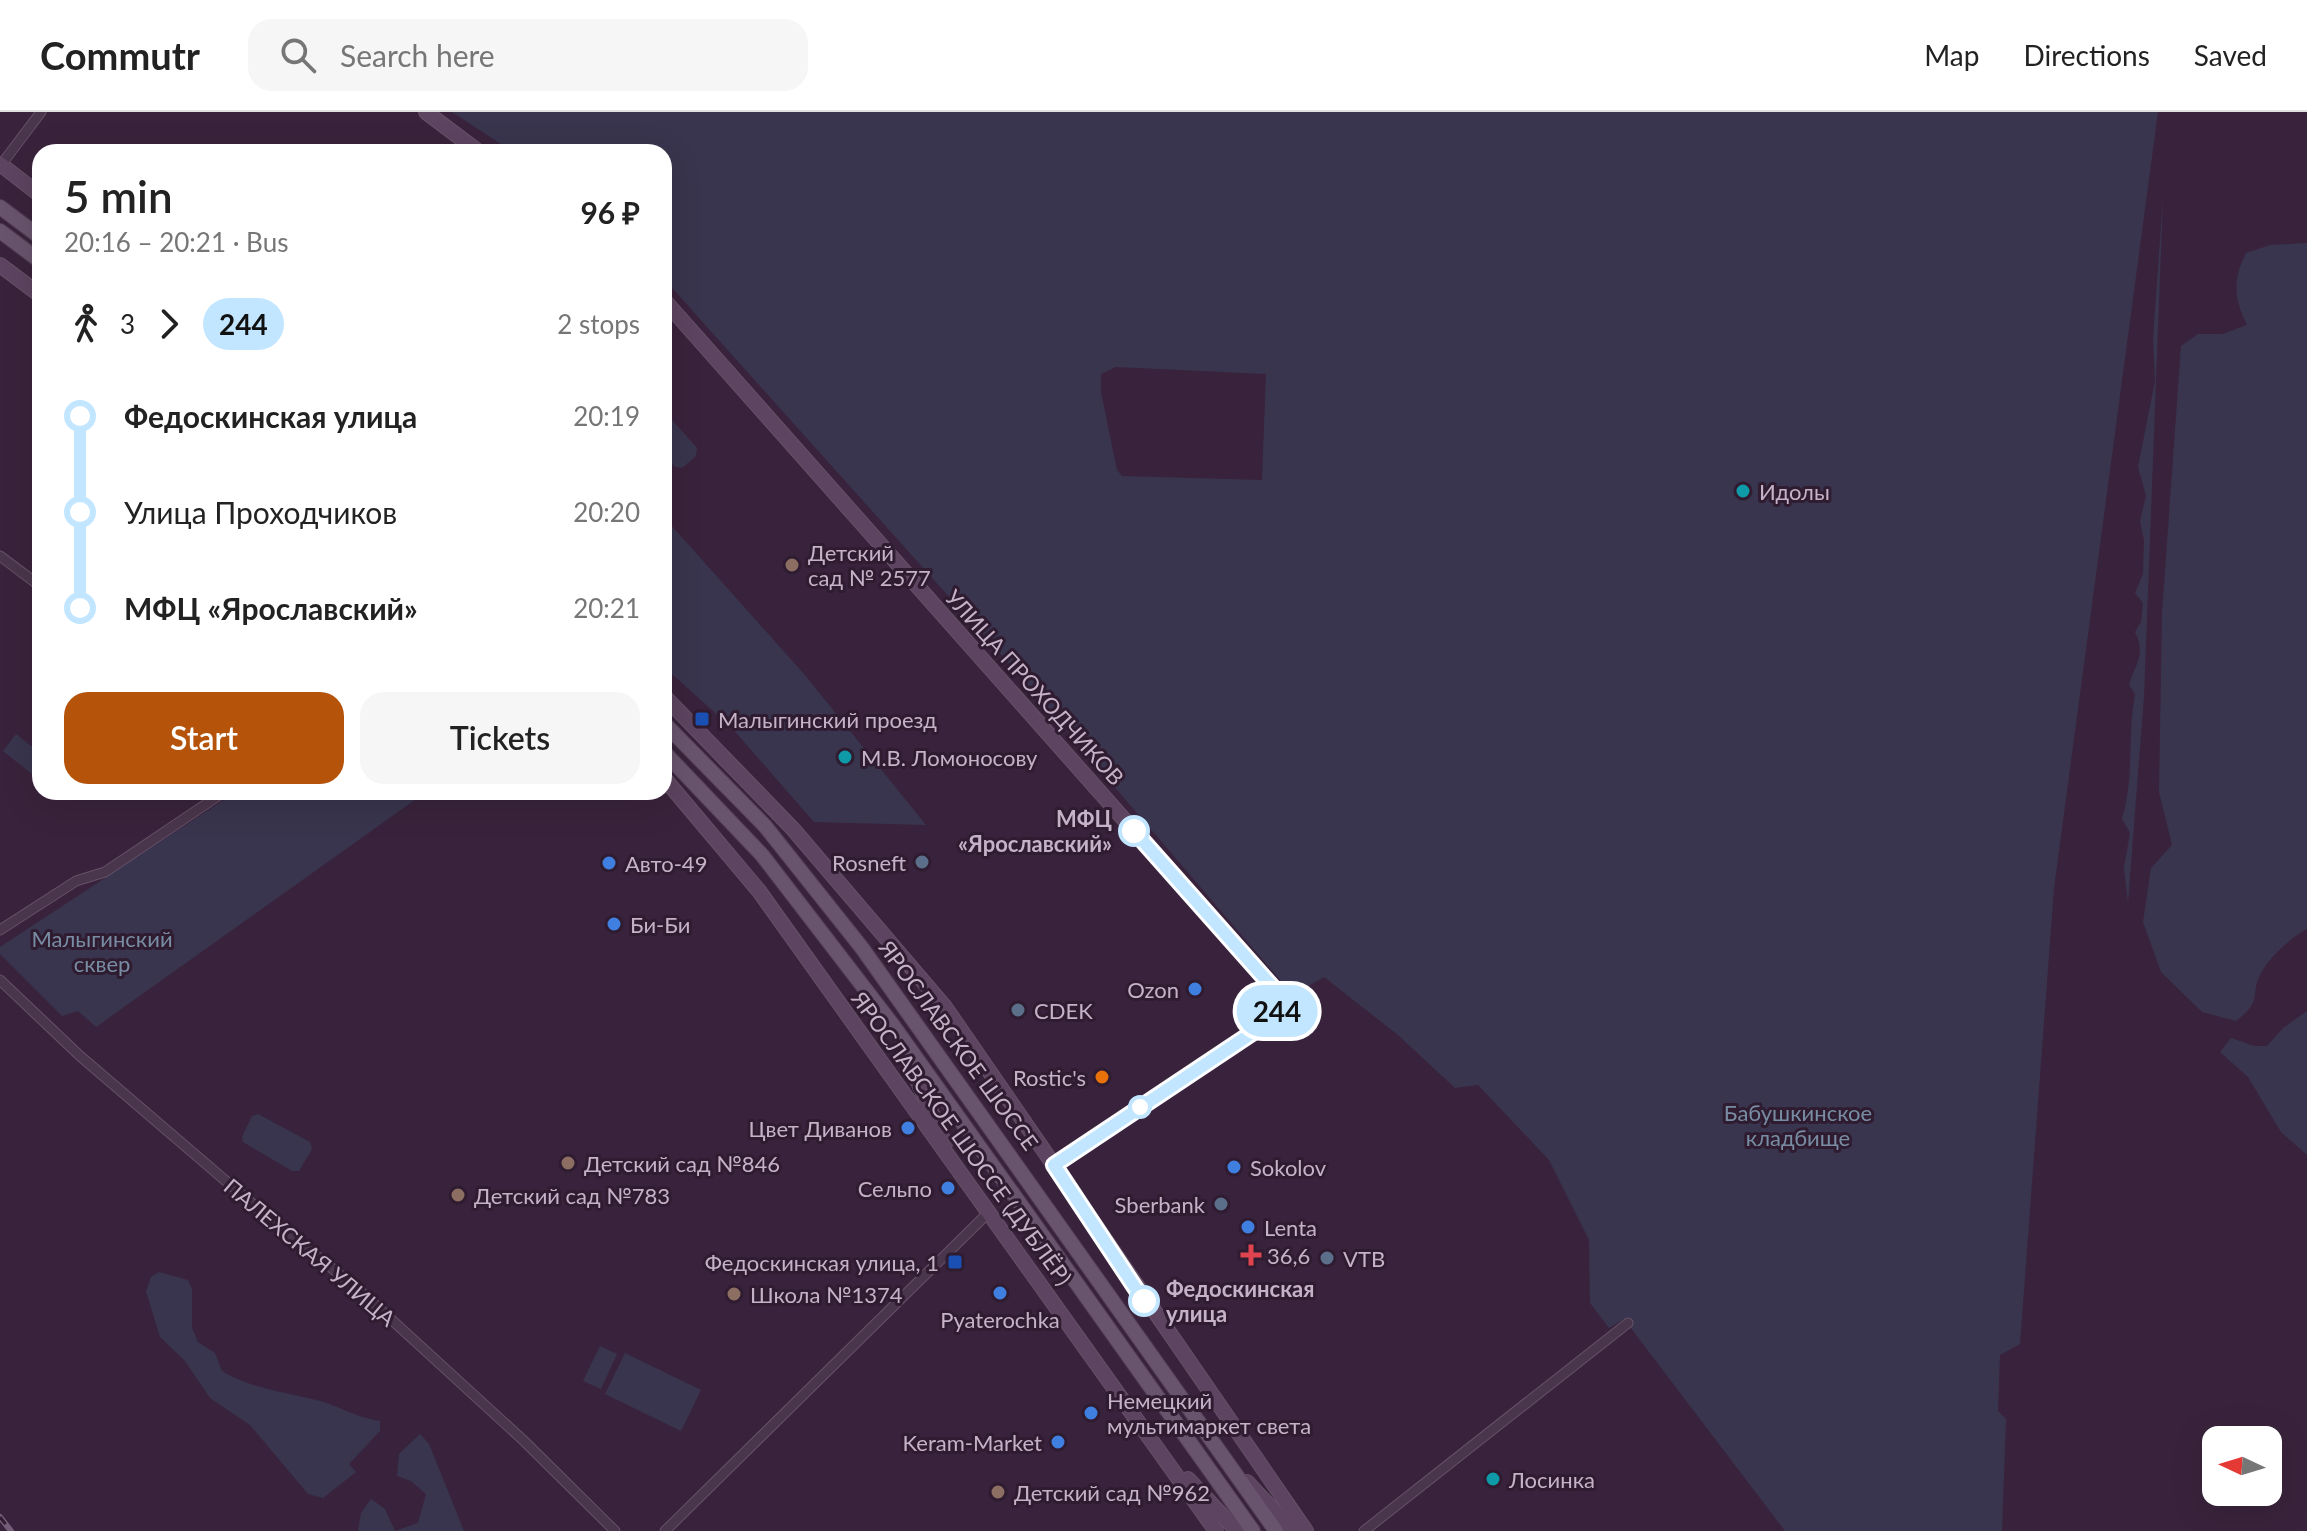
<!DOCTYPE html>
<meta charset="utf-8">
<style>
:root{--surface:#fff;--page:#f6f6f6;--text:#222;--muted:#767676;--line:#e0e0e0;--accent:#b45309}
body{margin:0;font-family:Lato,sans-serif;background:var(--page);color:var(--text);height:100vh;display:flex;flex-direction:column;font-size:30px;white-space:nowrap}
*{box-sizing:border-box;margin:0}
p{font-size:26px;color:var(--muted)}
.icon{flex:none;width:44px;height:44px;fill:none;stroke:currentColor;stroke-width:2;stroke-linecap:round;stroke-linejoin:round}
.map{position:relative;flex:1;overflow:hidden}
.side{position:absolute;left:32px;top:32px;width:640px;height:656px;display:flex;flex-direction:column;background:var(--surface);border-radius:24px;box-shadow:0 8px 32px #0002}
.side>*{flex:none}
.badge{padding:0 16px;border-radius:26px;font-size:28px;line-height:52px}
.needle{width:52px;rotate:274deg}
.fabs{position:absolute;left:2202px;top:1314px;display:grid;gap:16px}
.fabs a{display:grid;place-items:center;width:80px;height:80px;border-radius:16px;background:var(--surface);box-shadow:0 8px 32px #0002;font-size:40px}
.map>.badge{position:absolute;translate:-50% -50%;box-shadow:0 0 0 4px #fff}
.legs{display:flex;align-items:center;gap:12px;height:88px;padding:0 32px;font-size:26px}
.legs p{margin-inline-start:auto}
.headline{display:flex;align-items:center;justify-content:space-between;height:136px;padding:0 32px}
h1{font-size:44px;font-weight:600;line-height:60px}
.primary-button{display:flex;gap:16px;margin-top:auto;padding:16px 32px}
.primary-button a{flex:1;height:92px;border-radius:24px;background:var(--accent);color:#fff;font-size:32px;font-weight:600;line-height:92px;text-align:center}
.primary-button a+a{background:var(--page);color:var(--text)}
ul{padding:0 32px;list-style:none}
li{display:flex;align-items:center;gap:28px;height:96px;font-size:30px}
li i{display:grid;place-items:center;width:12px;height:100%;margin:0 10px;background:currentColor}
li i::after{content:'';width:20px;height:20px;margin:-10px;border:6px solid;border-radius:50%;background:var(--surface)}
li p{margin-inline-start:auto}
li:first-child i{background:linear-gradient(#0000 50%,currentColor 0)}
li:last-child i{background:linear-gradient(currentColor 50%,#0000 0)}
header{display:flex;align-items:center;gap:48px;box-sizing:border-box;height:112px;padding:0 40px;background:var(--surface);border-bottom:2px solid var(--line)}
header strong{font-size:38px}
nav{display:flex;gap:44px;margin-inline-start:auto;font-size:28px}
.search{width:560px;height:72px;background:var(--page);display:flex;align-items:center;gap:20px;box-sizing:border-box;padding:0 28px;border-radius:24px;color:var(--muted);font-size:30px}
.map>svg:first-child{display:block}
</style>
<header>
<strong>Commutr</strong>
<div class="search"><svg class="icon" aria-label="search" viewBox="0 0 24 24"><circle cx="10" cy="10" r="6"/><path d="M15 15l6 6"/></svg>Search here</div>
<nav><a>Map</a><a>Directions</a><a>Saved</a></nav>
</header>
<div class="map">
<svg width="2307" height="1419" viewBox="0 0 2307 1419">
<rect width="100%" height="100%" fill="#39233c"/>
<!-- green -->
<g fill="#39354e" fill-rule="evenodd">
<path d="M 452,0 L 2158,0 L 2054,776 L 2020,1232 L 2000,1243 L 1998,1299 L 2006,1307 L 2002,1419 L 1785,1419 L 1624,1207 L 1609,1216 L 1590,1191 L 1589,1128 L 1549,1048 L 1478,973 L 1455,976 L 1398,923 L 1324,865 L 1293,883 L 1004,546 L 664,167 L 664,40 L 513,40 ZM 1116,255 L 1266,262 L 1262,368 L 1122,364 L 1117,358 L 1101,280 L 1101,262 Z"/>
<path d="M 2163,85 L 2144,584 L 2128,791 L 2124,756 L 2130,721 L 2122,707 C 2135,662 2127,626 2135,582 L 2129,573 C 2134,554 2147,543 2135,520 L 2141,510 L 2143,491 L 2135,481 L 2143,462 L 2144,428 L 2140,409 L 2146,384 L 2138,355 L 2155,269 L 2153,227 Z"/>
<path d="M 2307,131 L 2307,817 C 2292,825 2270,844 2261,861 C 2249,883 2264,888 2236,909 L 2202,900 L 2161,860 L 2143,810 L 2151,756 L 2172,733 L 2159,680 L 2162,501 L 2181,234 L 2198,222 L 2223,222 L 2247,213 C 2234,186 2232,169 2246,141 L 2270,133 Z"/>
<polygon points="664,299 697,336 696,344 682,356 675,355 664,343"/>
<polygon points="671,413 804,562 926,713 814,710 731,615 664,555 664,421"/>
<polygon points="16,622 40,641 40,651 32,662 3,639"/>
<polygon points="236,680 426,680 96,915 78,899 62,904 0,842 0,835"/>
<polygon points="2307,899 2307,1043 2281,1020 2248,965 2220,940 2231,926 2254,934 2267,934 2283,916"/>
<polygon points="258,1002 310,1030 312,1037 299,1059 292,1059 243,1030 242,1025 252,1004"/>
<path d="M 159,1160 L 188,1168 L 192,1177 L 192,1216 L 198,1230 L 215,1241 L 222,1259 C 249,1276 289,1281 320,1289 C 341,1295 358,1306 380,1309 L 380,1319 L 349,1352 L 356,1360 L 323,1386 L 308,1382 L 250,1313 L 210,1286 L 185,1249 L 160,1225 L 146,1179 L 151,1165 Z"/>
<polygon points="600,1234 617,1242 601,1277 583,1269"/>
<polygon points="625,1241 701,1278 681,1319 605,1282"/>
<polygon points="420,1322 429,1332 464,1419 358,1419 361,1401 371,1387 385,1397 395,1419 418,1411 426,1382 411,1369 397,1364 399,1342"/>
</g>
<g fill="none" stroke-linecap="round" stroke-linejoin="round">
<!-- street casing -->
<g stroke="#655267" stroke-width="11">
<g id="street">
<polyline points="1,53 41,0"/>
<polyline points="0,444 40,474"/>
<polyline points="0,818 76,769 105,760 224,680"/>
<polyline points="0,868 80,944 275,1111 358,1177 523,1328 615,1419"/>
<polyline points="665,1419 988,1101"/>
<polyline points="1364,1419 1628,1211"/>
</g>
</g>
<!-- secondary casing -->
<g stroke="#655267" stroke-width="16">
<g id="secondary">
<polyline points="426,0 479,40"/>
<polyline points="0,52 40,83"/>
<polyline points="0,153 40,183"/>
<polyline points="664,188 1276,879 1277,899 1273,907 1054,1053"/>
<polyline points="664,584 793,717 945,895 1306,1419"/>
<polyline points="664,666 759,779 1216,1419"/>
<polyline points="904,937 945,1032"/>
<polyline points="1188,1367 1237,1419"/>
<polyline points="1247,1370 1293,1419"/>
</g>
</g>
<!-- primary casing -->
<g stroke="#534055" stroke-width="16">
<g id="primary">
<polyline points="0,95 40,125"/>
<polyline points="0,119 40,149"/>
<polyline points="664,611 765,714 862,836 1276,1419"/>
<polyline points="664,640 762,743 892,912 1253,1419"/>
</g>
</g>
<!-- street -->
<use href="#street" stroke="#4a364c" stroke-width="9"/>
<!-- secondary -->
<use href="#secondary" stroke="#5d4460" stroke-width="14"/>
<!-- primary -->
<use href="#primary" stroke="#69546d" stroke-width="14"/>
<!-- rail casing -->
<g stroke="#755d79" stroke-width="6">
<polyline id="rail" points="0,1405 11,1419"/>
</g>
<!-- rail -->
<use href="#rail" stroke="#2f1c31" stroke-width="3" stroke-dasharray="9" stroke-linecap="butt"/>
</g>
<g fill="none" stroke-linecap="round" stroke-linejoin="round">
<!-- line-1 casing -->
<g stroke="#fff" stroke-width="18">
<polyline id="line-1" points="1134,719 1276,879 1277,899 1273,907 1054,1053 1144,1189"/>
</g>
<!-- line-1 -->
<use href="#line-1" stroke="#c2e6ff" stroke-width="12"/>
</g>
<!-- markers -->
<g fill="#0f9aa8" stroke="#2f1c31" stroke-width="3">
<circle cx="1743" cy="379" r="8"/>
<circle cx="845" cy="645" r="8"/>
<circle cx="1493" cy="1367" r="8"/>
</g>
<g fill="#8d6e63" stroke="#2f1c31" stroke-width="3">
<circle cx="792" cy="453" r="8"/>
<circle cx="568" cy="1051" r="8"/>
<circle cx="458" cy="1083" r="8"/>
<circle cx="734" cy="1182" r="8"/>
<circle cx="998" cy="1380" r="8"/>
</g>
<g fill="#1a4fb4" stroke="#2f1c31" stroke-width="3">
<rect x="694" y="599" width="16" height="16" rx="4"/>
<rect x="947" y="1142" width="16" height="16" rx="4"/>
</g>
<g fill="#fff" stroke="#c2e6ff" stroke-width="4">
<circle cx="1134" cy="719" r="14"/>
<circle cx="1140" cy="995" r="10"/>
<circle cx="1144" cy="1189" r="14"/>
</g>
<g fill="#5c6f8a" stroke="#2f1c31" stroke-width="3">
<circle cx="922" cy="750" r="8"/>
<circle cx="1018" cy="898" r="8"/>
<circle cx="1221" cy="1092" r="8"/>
<circle cx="1327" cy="1146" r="8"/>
</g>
<g fill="#3f7fe0" stroke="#2f1c31" stroke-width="3">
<circle cx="609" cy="751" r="8"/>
<circle cx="614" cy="812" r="8"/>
<circle cx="1195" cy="877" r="8"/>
<circle cx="908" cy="1016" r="8"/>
<circle cx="1234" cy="1055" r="8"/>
<circle cx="948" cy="1076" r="8"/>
<circle cx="1248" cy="1115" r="8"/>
<circle cx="1000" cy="1181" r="8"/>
<circle cx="1091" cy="1301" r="8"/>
<circle cx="1058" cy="1330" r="8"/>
</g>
<circle fill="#e8710a" stroke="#2f1c31" stroke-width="3" cx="1102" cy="965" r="8"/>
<path fill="#e0444e" stroke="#2f1c31" stroke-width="3" d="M1247 1131h8v8h8v8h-8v8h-8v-8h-8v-8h8z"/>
<g text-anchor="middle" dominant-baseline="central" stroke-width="6" stroke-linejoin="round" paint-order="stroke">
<!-- poi labels -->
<g font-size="22" fill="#c6b2c8" stroke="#2f1c31" text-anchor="start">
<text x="1759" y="379">Идолы</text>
<text x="808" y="440">Детский<tspan x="808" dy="25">сад № 2577</tspan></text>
<text x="718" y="607">Малыгинский проезд</text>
<text x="861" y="645">М.В. Ломоносову</text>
<text x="906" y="750" text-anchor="end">Rosneft</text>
<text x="625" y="751">Авто-49</text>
<text x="630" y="812">Би-Би</text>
<text x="1179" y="877" text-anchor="end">Ozon</text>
<text x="1034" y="898">CDEK</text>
<text x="1086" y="965" text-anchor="end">Rostic's</text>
<text x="892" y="1016" text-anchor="end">Цвет Диванов</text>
<text x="584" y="1051">Детский сад №846</text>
<text x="1250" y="1055">Sokolov</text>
<text x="932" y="1076" text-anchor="end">Сельпо</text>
<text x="474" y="1083">Детский сад №783</text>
<text x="1205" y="1092" text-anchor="end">Sberbank</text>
<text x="1264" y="1115">Lenta</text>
<text x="1267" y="1143">36,6</text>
<text x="1343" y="1146">VTB</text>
<text x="939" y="1150" text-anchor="end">Федоскинская улица, 1</text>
<text x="750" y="1182">Школа №1374</text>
<text x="1000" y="1207" text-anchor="middle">Pyaterochka</text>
<text x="1107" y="1288">Немецкий<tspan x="1107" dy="25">мультимаркет света</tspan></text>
<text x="1042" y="1330" text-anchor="end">Keram-Market</text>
<text x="1509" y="1367">Лосинка</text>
<text x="1014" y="1380">Детский сад №962</text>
</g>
<!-- street labels -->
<g font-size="22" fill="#c6b2c8" stroke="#2f1c31">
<text transform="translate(1035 575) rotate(48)">УЛИЦА ПРОХОДЧИКОВ</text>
<text transform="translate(959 933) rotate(54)">ЯРОСЛАВСКОЕ ШОССЕ</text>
<text transform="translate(962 1026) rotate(54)">ЯРОСЛАВСКОЕ ШОССЕ (ДУБЛЁР)</text>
<text transform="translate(310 1140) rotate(40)">ПАЛЕХСКАЯ УЛИЦА</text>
</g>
<!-- stop labels -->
<g font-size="22" font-weight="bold" fill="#c6b2c8" stroke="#2f1c31" text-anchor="end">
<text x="1112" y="706">МФЦ<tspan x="1112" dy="25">«Ярославский»</tspan></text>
<text x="1166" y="1176" text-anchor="start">Федоскинская<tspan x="1166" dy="25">улица</tspan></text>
</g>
<!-- park labels -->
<g font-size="22" fill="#788da3" stroke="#2f1c31">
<text x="102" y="826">Малыгинский<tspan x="102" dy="25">сквер</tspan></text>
<text x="1798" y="1000">Бабушкинское<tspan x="1798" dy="25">кладбище</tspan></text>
</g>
</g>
</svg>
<div class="fabs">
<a><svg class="needle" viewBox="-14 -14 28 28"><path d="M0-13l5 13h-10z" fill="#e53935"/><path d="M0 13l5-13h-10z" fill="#767676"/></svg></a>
</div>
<b class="badge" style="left:1277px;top:899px;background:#c2e6ff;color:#111">244</b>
<section class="side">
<div class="headline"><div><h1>5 min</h1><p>20:16 – 20:21 · Bus</p></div><b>96 ₽</b></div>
<div class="legs"><svg class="icon" aria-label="walk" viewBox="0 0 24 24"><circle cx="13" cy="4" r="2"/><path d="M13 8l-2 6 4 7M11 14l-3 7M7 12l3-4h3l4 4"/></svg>3<svg class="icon" aria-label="forward" viewBox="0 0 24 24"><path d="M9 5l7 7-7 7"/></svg><b class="badge" style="background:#c2e6ff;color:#111">244</b><p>2 stops</p></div>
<ul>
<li><i style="color:#c2e6ff"></i><b>Федоскинская улица</b><p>20:19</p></li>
<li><i style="color:#c2e6ff"></i><span>Улица Проходчиков</span><p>20:20</p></li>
<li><i style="color:#c2e6ff"></i><b>МФЦ «Ярославский»</b><p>20:21</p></li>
</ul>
<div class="primary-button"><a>Start</a><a>Tickets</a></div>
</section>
</div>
